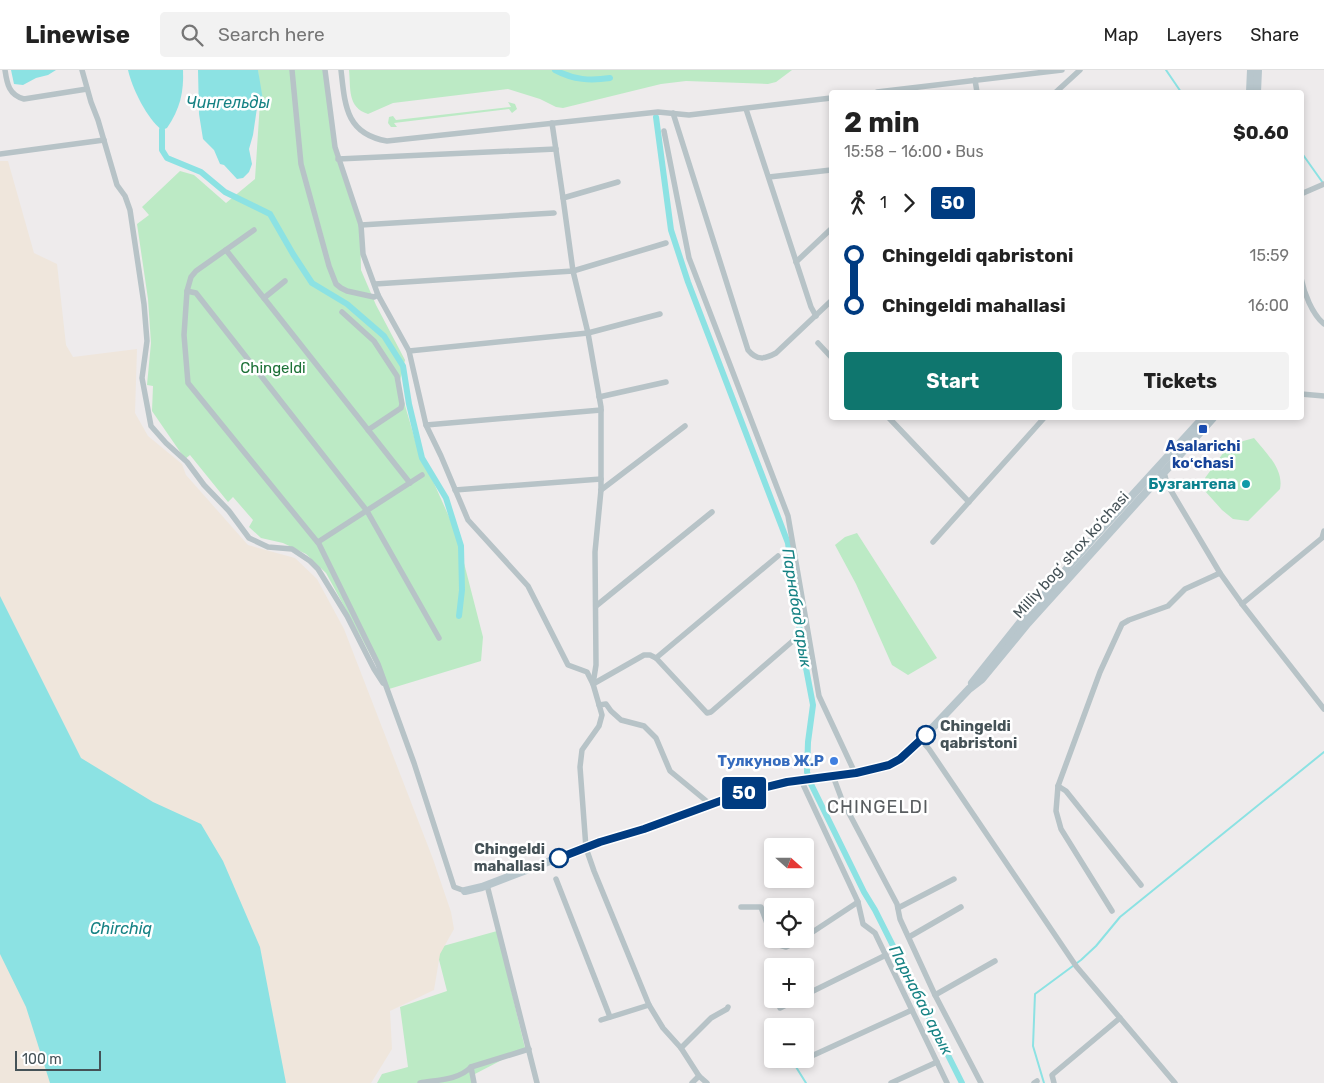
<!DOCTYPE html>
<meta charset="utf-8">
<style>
:root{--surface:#fff;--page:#f2f2f2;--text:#222;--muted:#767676;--line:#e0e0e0;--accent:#0f766e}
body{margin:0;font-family:Rubik,sans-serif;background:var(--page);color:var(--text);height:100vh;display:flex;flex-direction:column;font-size:19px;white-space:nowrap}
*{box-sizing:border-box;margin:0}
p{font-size:16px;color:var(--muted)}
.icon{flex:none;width:28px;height:28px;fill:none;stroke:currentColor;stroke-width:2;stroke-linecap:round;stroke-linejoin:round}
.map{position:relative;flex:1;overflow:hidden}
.panel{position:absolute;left:829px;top:20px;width:475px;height:330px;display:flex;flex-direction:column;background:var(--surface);border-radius:5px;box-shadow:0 2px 8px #0003}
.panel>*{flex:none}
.badge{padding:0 10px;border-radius:4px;font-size:18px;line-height:32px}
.needle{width:32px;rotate:111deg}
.buttons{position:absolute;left:764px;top:768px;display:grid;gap:10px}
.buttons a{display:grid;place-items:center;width:50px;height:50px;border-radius:5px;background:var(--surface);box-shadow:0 2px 8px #0003;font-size:25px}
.scale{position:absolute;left:15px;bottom:12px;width:86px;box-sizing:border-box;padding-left:5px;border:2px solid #455257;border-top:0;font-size:14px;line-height:18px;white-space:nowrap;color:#455257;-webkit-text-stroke:4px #fff;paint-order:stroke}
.map>.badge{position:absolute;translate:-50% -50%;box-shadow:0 0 0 2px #fff}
.legs{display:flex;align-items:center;gap:8px;height:55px;padding:0 15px;font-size:16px}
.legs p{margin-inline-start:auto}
.headline{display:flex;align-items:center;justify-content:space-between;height:85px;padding:0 15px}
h1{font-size:28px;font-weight:700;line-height:38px}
.button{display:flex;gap:10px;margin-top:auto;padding:10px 15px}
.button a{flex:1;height:58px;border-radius:5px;background:var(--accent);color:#fff;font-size:20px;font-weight:700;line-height:58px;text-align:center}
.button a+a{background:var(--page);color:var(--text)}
ul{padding:0 15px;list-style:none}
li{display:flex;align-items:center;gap:18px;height:50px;font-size:19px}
li i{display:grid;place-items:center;width:8px;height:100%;margin:0 6px;background:currentColor}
li i::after{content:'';width:12px;height:12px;margin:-6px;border:4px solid;border-radius:50%;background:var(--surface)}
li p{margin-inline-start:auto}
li:first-child i{background:linear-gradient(#0000 50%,currentColor 0)}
li:last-child i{background:linear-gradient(currentColor 50%,#0000 0)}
header{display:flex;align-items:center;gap:30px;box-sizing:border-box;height:70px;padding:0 25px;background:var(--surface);border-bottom:1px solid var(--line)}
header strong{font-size:24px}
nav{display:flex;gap:28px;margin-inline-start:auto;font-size:18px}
.search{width:350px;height:45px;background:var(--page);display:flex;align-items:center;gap:12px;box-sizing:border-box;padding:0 18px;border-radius:5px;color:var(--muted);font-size:19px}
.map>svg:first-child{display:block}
</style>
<header>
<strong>Linewise</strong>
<div class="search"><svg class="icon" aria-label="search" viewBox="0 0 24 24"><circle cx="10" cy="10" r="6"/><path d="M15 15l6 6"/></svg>Search here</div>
<nav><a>Map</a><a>Layers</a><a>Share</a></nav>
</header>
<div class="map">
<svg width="1324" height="1013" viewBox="0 0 1324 1013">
<rect width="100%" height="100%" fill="#eeebec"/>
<!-- green -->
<g fill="#bceac5">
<polygon points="258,0 324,0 332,71 360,157 361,200 376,235 405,290 399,315 416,373 450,449 464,493 483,567 481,591 389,619 326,503 306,484 283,473 261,468 249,457 253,450 233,427 228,432 190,385 185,389 152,341 153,316 147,315 151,273 148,229 137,154 149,145 142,137 180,101 194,105 226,133 255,109 260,32"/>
<path d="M 349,0 L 792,0 L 776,12 L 768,14 L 686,11 L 661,14 L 563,38 L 556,37 L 540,29 L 508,19 L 393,33 L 368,44 C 347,37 351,19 349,0 Z"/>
<polygon points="508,32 515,34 517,39 512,43 509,39 394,53 397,57 391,57 388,53 389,47 393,46 396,50 511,37"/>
<path d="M 1254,368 C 1266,383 1284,399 1280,419 L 1248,451 L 1233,449 L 1222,440 L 1205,421 L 1205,408 L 1229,375 Z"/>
<polygon points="857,463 937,588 908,605 892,595 856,514 835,475 845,467"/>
<polygon points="497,861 525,978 473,1005 475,1013 377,1013 382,1004 408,997 400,937 447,921 436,878"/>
</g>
<!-- sand -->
<polygon fill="#efe6dc" points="0,91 8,91 34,183 57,194 66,275 73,287 137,279 135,343 148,366 182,394 186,405 248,475 295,488 317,509 344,559 433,789 451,842 454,859 440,884 434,920 390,941 392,979 371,1013 0,1013"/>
<!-- water -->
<g fill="#8ce2e3">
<polygon points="11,0 56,0 48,5 36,8 23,15 14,14"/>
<path d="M 128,0 L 183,0 C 184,22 180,39 167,58 L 162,60 C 147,49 132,18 128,0 Z"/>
<polygon points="198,0 258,0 263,30 258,31 253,65 249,79 252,94 249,102 243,108 237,109 224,95 220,94 214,80 203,69 199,44"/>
<polygon points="0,526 81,688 153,732 201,754 223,791 260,877 286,1013 50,1013 26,937 0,884"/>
</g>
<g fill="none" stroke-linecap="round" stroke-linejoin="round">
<!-- stream -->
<g stroke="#8ce2e3" stroke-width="2">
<polyline points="1166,0 1181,22"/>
<polyline points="1301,82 1323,113"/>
<polyline points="791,989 806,1013"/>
<polyline points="1044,1013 1033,976 1035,924 1081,890 1096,876 1120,847 1324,682"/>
</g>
<!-- canal -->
<g stroke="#8ce2e3" stroke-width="6">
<path d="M 555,0 C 574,10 590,11 610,8"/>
<polyline points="656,47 671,160 688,212 788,473 802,577 813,635 808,672 807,702 810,712 864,822 875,840 962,1013"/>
<polyline points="162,60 162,80 167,88 201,102 225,122 270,144 293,184 312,213 347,234 384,266 403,296 409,334 422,388 446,428 461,476 462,520 459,546"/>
</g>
<!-- street -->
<g stroke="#b7c3c7" stroke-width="5.5">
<path d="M 5,0 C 7,14 9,25 24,29 L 87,19"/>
<polyline points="82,0 91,32 98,50 117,115 125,126 130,140 144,234 147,271 142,308 151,356 166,373 187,392 204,415 229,441 249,468 268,477 292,479 310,491 318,499 347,546 374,599 383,613"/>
<polyline points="292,0 301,94 329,196 336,214 341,218 347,221 374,227 378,225"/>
<polyline points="325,0 335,77 361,155 363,184 378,225 409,281 426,355 441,386 468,450 528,516 568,595 587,602 593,614 644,585 650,585 656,588 778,486"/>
<path d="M 341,0 C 345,36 346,64 387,71 L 658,42 L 689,45 L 831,28"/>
<polyline points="975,10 977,22"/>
<polyline points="877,22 1062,0"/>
<polyline points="1056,22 1080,0"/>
<polyline points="746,39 811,237 816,246"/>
<path d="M 673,43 L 748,280 C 757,291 765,289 776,283 L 831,231"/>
<polyline points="552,53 563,128"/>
<polyline points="664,61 689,188 788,446 819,626 855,703"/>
<polyline points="0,84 104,70"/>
<polyline points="338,89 556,79"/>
<polyline points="769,107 831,100"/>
<polyline points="618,112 563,128 573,201 588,263 601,337 601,420 595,482 596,595 593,614 602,645 599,656 582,680 580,697 586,778 594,801 649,935 663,958 681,978 699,1006 707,1013"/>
<polyline points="1301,124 1324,114"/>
<polyline points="361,155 554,143"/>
<polyline points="254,160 196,201 191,207 187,221 184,265 188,313 319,474 378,594 414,693 454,817 465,821"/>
<polyline points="226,180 410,413"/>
<polyline points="796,192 831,159"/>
<path d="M 1301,208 C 1304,223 1312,244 1324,254"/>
<polyline points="375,214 573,201 666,173"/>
<polyline points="187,221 196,223 367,441 439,568"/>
<polyline points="264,228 285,211"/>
<polyline points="342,242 374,271 397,306 402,334 401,338 368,360"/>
<polyline points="818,273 831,287"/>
<polyline points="409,281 588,263 660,244"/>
<polyline points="1301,324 1324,326"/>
<polyline points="599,327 666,312"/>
<polyline points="889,348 969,432"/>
<polyline points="426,355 601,340"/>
<polyline points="1160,402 1165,406 1167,414 1220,503 1242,534 1324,639"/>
<polyline points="455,420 601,409"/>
<polyline points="601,420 685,356"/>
<polyline points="318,472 422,405"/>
<polyline points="933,472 1044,348"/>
<polyline points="1242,534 1322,468 1324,461"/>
<polyline points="596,536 712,442"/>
<polyline points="656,588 707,643 711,642 795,569"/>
<polyline points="599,635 606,634 611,641 621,650 644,656 656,668 670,701 710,734"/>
<polyline points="921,670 929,679 1076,896 1175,1013"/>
<polyline points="833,706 842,730 897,834 900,849 935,925 981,1013"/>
<polyline points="801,710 858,832 863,854 875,863 947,1013"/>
<polyline points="1058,716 1066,721 1141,815"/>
<polyline points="556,809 610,947"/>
<polyline points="487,815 537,1013"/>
<polyline points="741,837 761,837 772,867"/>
<polyline points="898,838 954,809"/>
<polyline points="1112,841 1061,759 1056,741 1058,716 1100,602 1122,554 1129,550 1168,536 1185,519 1220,503"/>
<polyline points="805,867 858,832"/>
<polyline points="909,867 961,837"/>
<polyline points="773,869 776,874 786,877 802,869"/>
<polyline points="805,925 886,885"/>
<polyline points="935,925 995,891"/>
<polyline points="780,938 798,929"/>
<polyline points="601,950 649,935"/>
<polyline points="681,978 711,948 727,939 728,937"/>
<polyline points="805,989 912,940"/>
<polyline points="471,997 474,1013"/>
<path d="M 420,1013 C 436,1010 459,1010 471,997 L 529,979"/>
<polyline points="692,1013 699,1006"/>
<polyline points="891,1013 937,992"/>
<polyline points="1034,1013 1037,1011"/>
<polyline points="1054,1013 1052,1005 1120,948"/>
</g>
<!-- secondary -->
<g stroke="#b8c6cc" stroke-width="8">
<polyline points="1250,22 1251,0"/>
<polyline points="1257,22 1258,0"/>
<polyline points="972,613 1023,549 1096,465 1203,348"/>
<polyline points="465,821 482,817 600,772 644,759 742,723 787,712 855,703 894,693 921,670 969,619 982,609 1028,553 1213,348"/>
</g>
</g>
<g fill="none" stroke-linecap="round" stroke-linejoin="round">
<!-- line-1 casing -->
<g stroke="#fff" stroke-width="11">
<polyline id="line-1" points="559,788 600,772 644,759 742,723 787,712 856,703 889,695 900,689 926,665"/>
</g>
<!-- line-1 -->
<use href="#line-1" stroke="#003b80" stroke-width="8"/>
</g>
<!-- markers -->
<rect fill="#1a4fb4" stroke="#fff" stroke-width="2" x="1198" y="354" width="10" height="10" rx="2.5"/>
<circle fill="#0f9aa8" stroke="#fff" stroke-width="2" cx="1246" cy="414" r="5"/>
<g fill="#fff" stroke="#003b80" stroke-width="2.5">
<circle cx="926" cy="665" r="9"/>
<circle cx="559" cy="788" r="9"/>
</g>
<circle fill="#3f7fe0" stroke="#fff" stroke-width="2" cx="834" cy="691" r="5"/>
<g text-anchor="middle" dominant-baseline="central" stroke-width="5" stroke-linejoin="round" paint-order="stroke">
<!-- park labels -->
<g font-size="15" fill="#1d7137" stroke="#fff">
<text x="273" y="298">Chingeldi</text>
</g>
<!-- transit labels -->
<g font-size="15" font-weight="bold" fill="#164399" stroke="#fff">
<text x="1203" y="376">Asalarichi<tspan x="1203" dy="17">koʻchasi</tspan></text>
</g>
<!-- culture labels -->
<g font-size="15" font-weight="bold" fill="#0d838f" stroke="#fff" text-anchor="end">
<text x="1236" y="414">Бузгантепа</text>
</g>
<!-- street labels -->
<g font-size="15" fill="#455257" stroke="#fff">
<text transform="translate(1071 485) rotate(-48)">Milliy bog‘ shox ko‘chasi</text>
</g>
<!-- stop labels -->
<g font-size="15" font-weight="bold" fill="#455257" stroke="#fff" text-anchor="start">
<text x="940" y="656">Chingeldi<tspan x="940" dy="17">qabristoni</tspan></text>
<text x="545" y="779" text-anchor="end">Chingeldi<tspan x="545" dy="17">mahallasi</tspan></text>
</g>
<!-- shop labels -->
<g font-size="15" font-weight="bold" fill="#366cbe" stroke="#fff" text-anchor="end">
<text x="824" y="691">Тулкунов Ж.Р</text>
</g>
<!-- water labels -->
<g font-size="16" font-style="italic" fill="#168284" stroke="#fff">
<text x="228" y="32">Чингельды</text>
<text transform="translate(797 538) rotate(81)">Парнабад арык</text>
<text x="121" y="858">Chirchiq</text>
<text transform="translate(921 930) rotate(63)">Парнабад арык</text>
</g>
<!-- quarter labels -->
<g font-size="18" letter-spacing="1" fill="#595d60" stroke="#fff">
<text x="878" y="737">CHINGELDI</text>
</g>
</g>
</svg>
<div class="buttons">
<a><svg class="needle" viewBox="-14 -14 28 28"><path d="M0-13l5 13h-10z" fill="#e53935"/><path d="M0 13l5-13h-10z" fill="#767676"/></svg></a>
<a><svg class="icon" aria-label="locate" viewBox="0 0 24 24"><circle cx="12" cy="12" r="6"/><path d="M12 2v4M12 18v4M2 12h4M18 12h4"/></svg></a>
<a>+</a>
<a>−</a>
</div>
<div class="scale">100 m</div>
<b class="badge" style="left:744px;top:723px;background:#003b80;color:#fff">50</b>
<section class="panel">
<div class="headline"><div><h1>2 min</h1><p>15:58 – 16:00 · Bus</p></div><b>$0.60</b></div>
<div class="legs"><svg class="icon" aria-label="walk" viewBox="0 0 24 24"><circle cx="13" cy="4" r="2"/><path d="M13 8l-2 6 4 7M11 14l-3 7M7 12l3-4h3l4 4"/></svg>1<svg class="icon" aria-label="forward" viewBox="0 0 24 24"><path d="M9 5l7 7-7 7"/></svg><b class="badge" style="background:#003b80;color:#fff">50</b></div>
<ul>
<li><i style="color:#003b80"></i><b>Chingeldi qabristoni</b><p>15:59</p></li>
<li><i style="color:#003b80"></i><b>Chingeldi mahallasi</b><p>16:00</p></li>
</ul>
<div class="button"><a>Start</a><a>Tickets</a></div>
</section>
</div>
